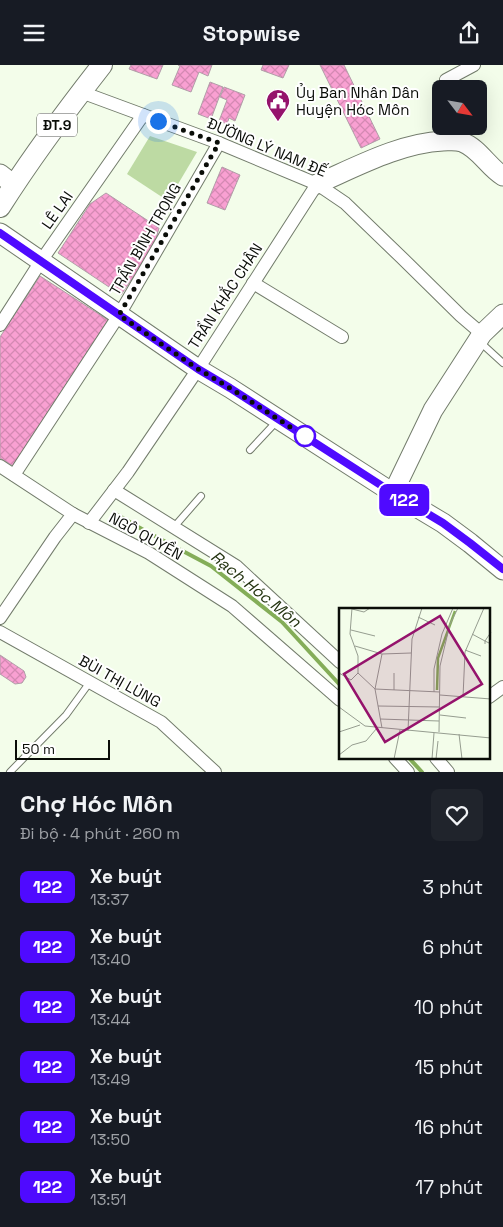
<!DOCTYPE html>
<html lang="vi">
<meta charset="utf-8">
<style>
:root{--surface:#171b24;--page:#20242c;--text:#f1f3f6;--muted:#9ea1a6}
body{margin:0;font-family:"Space Grotesk",sans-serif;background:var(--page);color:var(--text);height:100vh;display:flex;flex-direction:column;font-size:19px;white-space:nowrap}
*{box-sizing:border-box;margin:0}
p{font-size:16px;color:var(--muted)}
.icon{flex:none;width:28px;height:28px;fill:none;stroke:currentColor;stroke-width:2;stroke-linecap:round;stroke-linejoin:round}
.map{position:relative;height:707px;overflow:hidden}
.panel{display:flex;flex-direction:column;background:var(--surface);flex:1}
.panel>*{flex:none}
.badge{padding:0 10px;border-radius:8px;font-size:18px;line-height:32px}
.needle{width:32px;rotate:121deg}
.tools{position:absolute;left:432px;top:15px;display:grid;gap:10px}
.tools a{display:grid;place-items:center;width:55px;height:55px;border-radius:8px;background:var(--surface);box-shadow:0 5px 20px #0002;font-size:25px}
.scale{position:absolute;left:15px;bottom:12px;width:95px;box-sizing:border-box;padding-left:5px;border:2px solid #0a0d08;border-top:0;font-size:14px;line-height:18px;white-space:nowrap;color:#0a0d08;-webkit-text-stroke:4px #fff;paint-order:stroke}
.you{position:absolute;width:25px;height:25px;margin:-12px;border:4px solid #fff;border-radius:50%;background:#1a73e8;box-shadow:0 0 0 8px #1a73e833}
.map>.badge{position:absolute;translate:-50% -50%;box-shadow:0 0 0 2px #fff}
.round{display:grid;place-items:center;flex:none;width:52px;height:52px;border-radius:8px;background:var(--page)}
.head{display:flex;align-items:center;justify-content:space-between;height:85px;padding:0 20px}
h1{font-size:24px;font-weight:700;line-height:38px}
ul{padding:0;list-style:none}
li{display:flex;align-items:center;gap:15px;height:60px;padding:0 20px}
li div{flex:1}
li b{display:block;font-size:19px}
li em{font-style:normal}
li .badge{min-width:55px;font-weight:700;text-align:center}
header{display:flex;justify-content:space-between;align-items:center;height:65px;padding:0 20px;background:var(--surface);font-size:22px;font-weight:700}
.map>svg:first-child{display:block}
</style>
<header><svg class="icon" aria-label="menu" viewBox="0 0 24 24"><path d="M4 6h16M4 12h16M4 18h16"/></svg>Stopwise<svg class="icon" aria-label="share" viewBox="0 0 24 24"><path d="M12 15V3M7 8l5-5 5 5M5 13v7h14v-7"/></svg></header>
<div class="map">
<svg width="503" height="707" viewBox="0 0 503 707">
<defs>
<pattern id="building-cross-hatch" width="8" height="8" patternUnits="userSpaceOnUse" patternTransform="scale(1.25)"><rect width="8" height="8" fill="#f9a0d2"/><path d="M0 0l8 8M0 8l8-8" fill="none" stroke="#d489b3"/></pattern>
</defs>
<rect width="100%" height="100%" fill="#f3fdea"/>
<!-- green -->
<polygon fill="#bddaa3" points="150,71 197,87 168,136 127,109"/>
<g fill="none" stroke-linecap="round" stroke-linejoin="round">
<!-- stream -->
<g stroke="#84ad58" stroke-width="4">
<polyline points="116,449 147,467 211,501 282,557 340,620"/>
<polyline points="409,693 422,707"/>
</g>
</g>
<!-- building -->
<g fill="url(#building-cross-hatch)" stroke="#b19ea8">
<polygon points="131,0 163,0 157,14 129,4"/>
<polygon points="178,0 212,0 208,11 199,7 191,27 172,20 180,1"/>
<polygon points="263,0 289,0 283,13 261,5"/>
<polygon points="320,0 344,0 380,74 361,83"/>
<polygon points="210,17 223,22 211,54 198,49"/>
<polygon points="224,22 245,30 235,56 229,53 227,59 219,56 227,35 220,32"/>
<polygon points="222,102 240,110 225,145 207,138"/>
<polygon points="106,128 159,163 154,181 121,230 58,188 90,139"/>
<polygon points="40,211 108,255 13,401 0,393 0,272"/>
<polygon points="0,590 24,606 26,612 22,618 15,619 0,609"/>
</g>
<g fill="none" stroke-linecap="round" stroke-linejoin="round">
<!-- lane casing -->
<g stroke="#737c6c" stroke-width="8">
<g id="lane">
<polyline points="480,277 503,298"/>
<polyline points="250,385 278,355"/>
<polyline points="174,462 201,431"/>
<polyline points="10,707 66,650 90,617"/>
</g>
</g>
<!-- street casing -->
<g stroke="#737c6c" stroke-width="14">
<g id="street">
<polyline points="449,24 446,15 474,0"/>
<polyline points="81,27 219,78 317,119 345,138 401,192 461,251 482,269"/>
<polyline points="460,61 461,77"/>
<polyline points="253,218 342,272"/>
<polyline points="0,260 41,196 143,50"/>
<polyline points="0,401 73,449 149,488 232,541 340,635"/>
<polyline points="14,410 119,250 219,78"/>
<polyline points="114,425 236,501 340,597"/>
<polyline points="89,458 128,407 198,304 317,119"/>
<polyline points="0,553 55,472 73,449"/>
<polyline points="0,567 161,657 215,707"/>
<polyline points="489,632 503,622"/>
<polyline points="395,693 408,707"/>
<polyline points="436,693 448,707"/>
</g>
</g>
<!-- secondary casing -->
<g stroke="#737c6c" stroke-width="21">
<g id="secondary">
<polyline points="0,109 14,120"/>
<path d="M 317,119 C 356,102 400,78 443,76 C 449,76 456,75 462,77 C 479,83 488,102 503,111"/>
<polyline points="0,168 198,304 230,323 393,428 443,458 470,478 503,505"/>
<polyline points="393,428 433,345 482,269 503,249"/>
</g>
</g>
<!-- primary casing -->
<g stroke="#737c6c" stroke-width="22">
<path id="primary" d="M 0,142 C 31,93 66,46 102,0"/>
</g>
<!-- lane -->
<use href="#lane" stroke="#fff" stroke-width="6"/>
<!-- street -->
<use href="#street" stroke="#fff" stroke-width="12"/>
<!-- secondary -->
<use href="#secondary" stroke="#fff" stroke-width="19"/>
<!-- primary -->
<use href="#primary" stroke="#fff" stroke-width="20"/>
</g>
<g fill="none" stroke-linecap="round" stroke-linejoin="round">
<!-- line casing -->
<g stroke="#fff" stroke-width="11">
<polyline id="line" points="0,168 198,304 230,323 393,428 443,458 470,478 503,504"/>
</g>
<!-- line -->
<use href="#line" stroke="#4f0aff" stroke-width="8"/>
<!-- walk -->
<polyline stroke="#0a0d08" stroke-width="5" stroke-dasharray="0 9" points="158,56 219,78 119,250 198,304 230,323 312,376 305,371"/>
</g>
<!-- icons -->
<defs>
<g id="civic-pin" transform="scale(1.25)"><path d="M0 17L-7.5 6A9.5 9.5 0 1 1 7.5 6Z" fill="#95136c" stroke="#fff"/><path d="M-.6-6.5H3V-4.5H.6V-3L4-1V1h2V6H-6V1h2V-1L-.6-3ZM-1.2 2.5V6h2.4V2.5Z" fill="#fff"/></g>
</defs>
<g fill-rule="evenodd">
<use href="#civic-pin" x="278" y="36"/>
</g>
<!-- markers -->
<circle fill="#fff" stroke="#4f0aff" stroke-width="2.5" cx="305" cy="371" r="10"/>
<g text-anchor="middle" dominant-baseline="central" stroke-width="4" stroke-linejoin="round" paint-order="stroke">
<!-- shield labels -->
<rect fill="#fff" stroke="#545652" stroke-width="1" x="37" y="48.5" width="40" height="23" rx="4"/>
<g font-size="14" font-weight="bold" fill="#0a0d08">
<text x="57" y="60">ĐT.9</text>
</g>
<!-- poi labels -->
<g font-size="15" fill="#0a0d08" stroke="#fff" text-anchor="start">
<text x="296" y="27">Ủy Ban Nhân Dân<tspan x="296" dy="17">Huyện Hóc Môn</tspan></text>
</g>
<!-- street labels -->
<g font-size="15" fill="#0a0d08" stroke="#fff">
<text transform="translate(267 82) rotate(23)">ĐƯỜNG LÝ NAM ĐẾ</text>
<text transform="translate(57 145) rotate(-55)">LÊ LAI</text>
<text transform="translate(145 174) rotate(-60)">TRẦN BÌNH TRỌNG</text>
<text transform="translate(225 231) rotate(-57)">TRẦN KHẮC CHÂN</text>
<text transform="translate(146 471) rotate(29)">NGÔ QUYỀN</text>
<text transform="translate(120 616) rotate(29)">BÙI THỊ LÙNG</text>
</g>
<!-- water labels -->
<g font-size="16" font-style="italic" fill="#243411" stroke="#fff">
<text transform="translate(256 524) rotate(39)">Rạch Hóc Môn</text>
</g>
</g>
<!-- overview -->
<g transform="translate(339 543)">
<rect width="151" height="151" fill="#f3fdea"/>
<path fill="none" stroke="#84ad58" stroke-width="2.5" d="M 98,82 L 99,50 L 116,3"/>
<path fill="none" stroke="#969d90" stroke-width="1" d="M 13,0 L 11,26 L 19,48 L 19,65 L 36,81M 13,1 L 25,4 L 31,0M 79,9 L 96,17M 12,22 L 36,28M 152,24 L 146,33 L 152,36M 133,26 L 146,33 L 146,36M 16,38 L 43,46 L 72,45M 126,42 L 142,48M 0,65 L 12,72 L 19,65M 36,81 L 101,84M 55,82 L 55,65M 95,84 L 95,61 L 103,26 L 114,0M 101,87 L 152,91M 124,89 L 126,44 L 145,0M 39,98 L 101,99M 0,99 L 26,118 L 152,130M 101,107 L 127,110M 41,111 L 100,113M 43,120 L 36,81 L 43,46M 69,123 L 73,31 L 83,0M 0,124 L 21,117M 100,124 L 101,58 L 111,16 L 119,0M 120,126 L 123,151M 0,147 L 13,137 L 27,133 L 38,120M 55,151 L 61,122M 93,151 L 95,125M 97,151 L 99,133"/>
<path fill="#95136c" fill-opacity="0.15" stroke="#95136c" stroke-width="2.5" d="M 101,8 L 143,76 L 46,134 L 5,66 Z"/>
<rect width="151" height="151" fill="none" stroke="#0a0d08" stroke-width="2.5"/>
</g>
</svg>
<div class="tools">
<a><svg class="needle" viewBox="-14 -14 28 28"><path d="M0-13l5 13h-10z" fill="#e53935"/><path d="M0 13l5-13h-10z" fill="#9ea1a6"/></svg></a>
</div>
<div class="scale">50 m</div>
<div class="you" style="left:158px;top:56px"></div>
<b class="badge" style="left:404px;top:435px;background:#4f0aff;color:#fff">122</b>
</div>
<section class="panel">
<div class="head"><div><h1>Chợ Hóc Môn</h1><p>Đi bộ · 4 phút · 260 m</p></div><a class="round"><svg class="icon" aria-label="heart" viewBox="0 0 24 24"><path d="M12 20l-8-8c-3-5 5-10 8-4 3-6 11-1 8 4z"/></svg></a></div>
<ul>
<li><span class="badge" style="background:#4f0aff;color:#fff">122</span><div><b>Xe buýt</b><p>13:37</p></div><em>3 phút</em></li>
<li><span class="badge" style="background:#4f0aff;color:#fff">122</span><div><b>Xe buýt</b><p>13:40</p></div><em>6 phút</em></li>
<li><span class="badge" style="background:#4f0aff;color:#fff">122</span><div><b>Xe buýt</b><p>13:44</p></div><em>10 phút</em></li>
<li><span class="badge" style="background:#4f0aff;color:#fff">122</span><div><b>Xe buýt</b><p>13:49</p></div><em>15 phút</em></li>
<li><span class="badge" style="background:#4f0aff;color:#fff">122</span><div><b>Xe buýt</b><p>13:50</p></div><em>16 phút</em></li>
<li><span class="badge" style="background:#4f0aff;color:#fff">122</span><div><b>Xe buýt</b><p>13:51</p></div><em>17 phút</em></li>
</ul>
</section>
